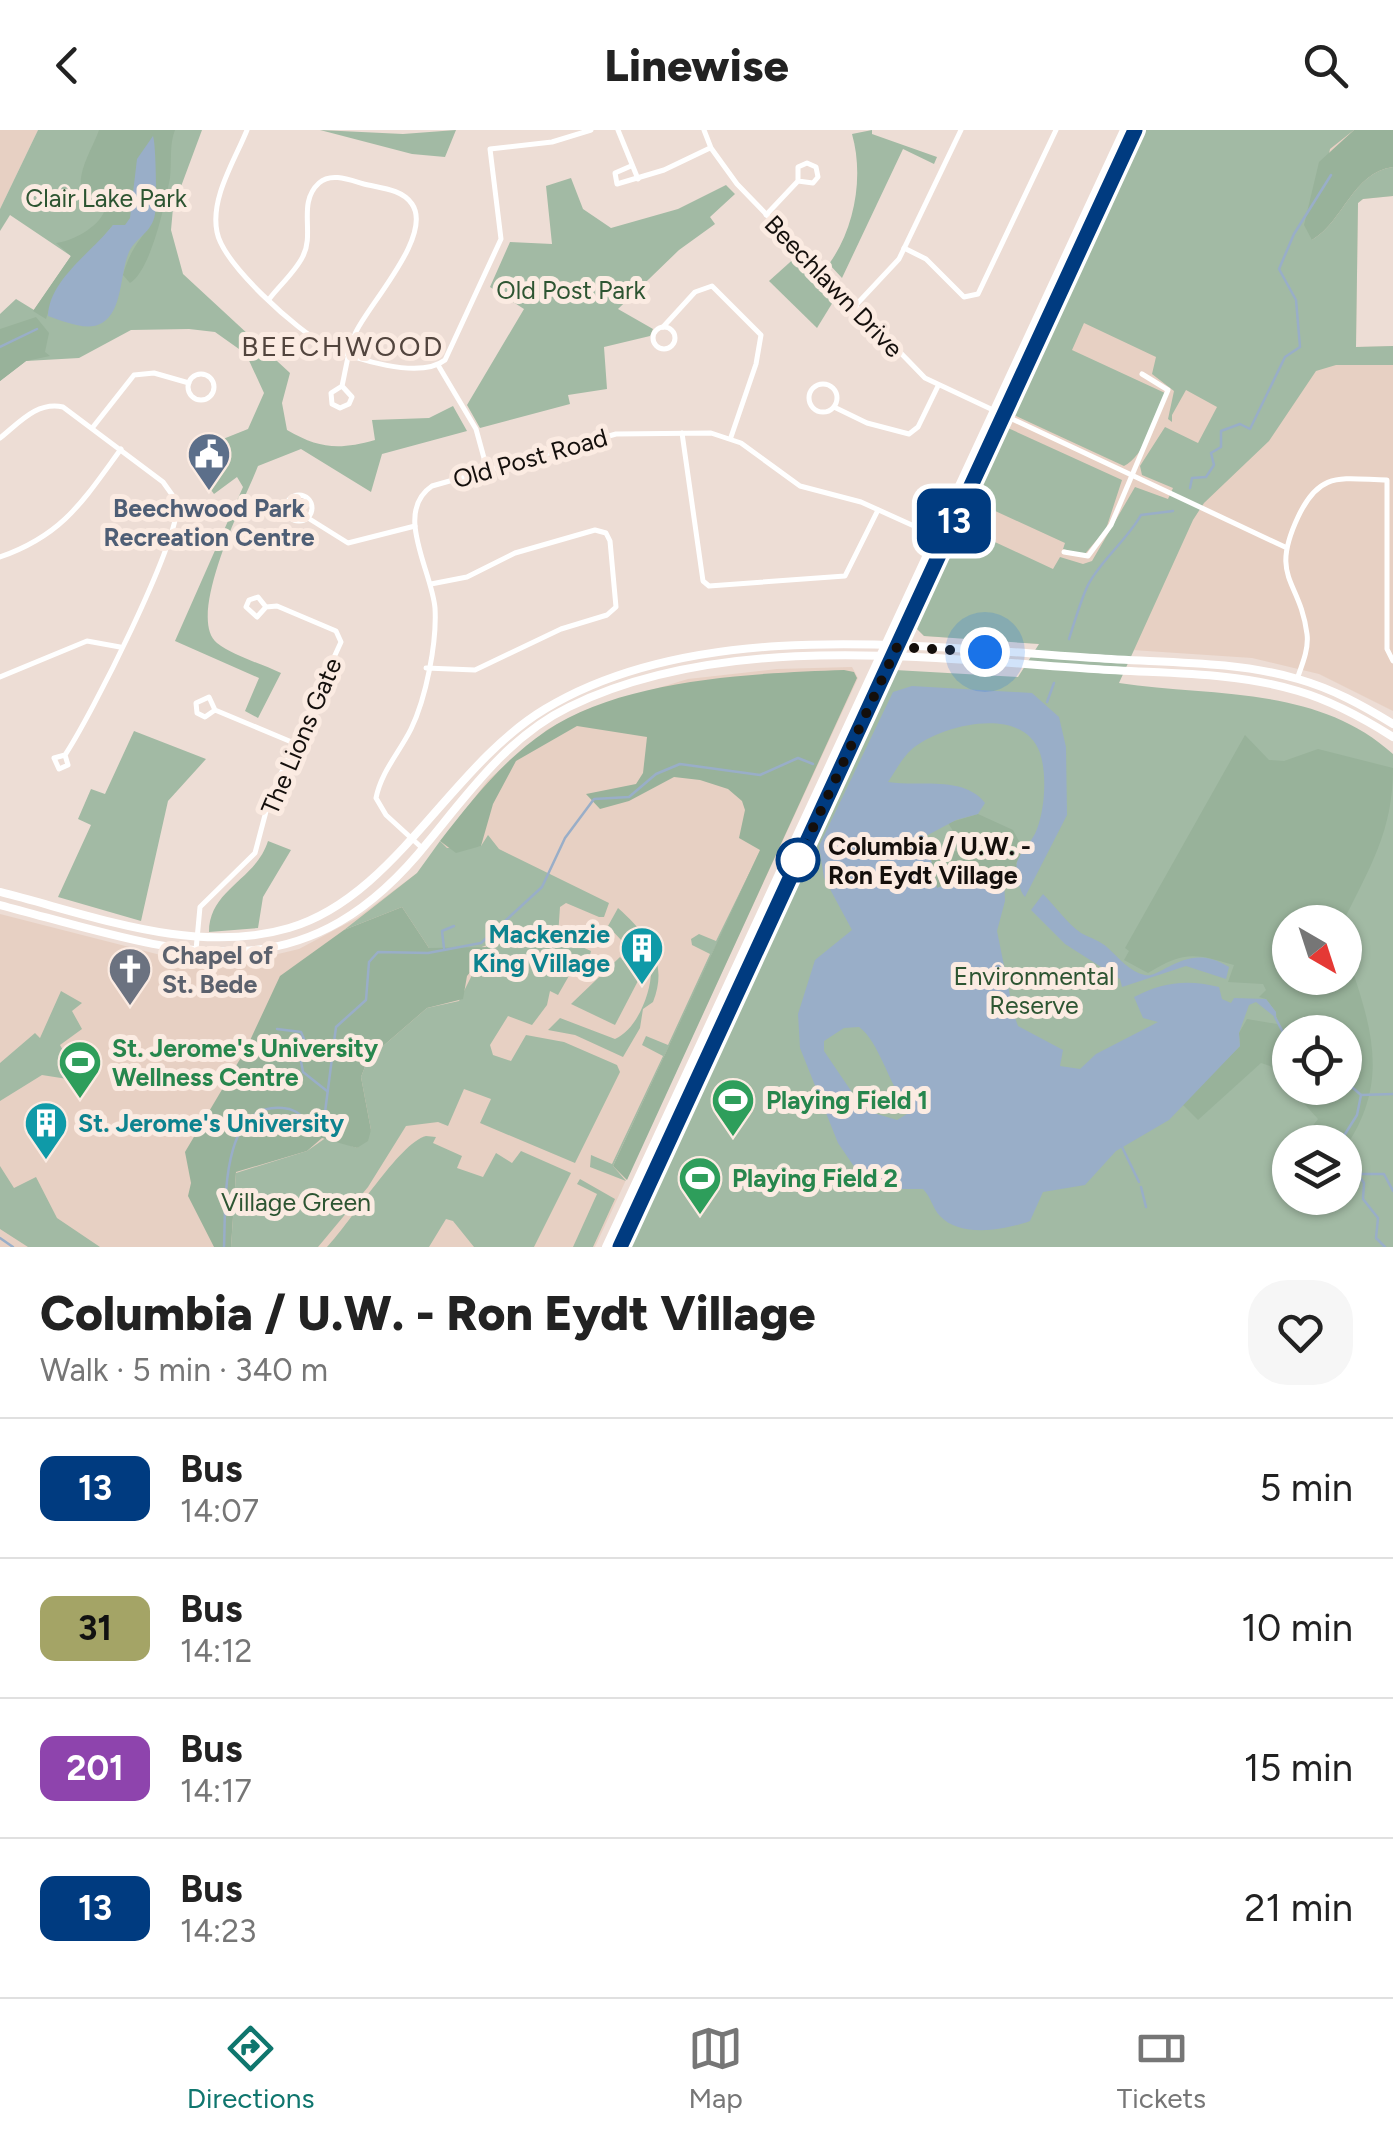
<!DOCTYPE html>
<meta charset="utf-8">
<style>
:root{--surface:#fff;--page:#f6f6f6;--text:#222;--muted:#767676;--line:#e0e0e0;--accent:#0f766e}
body{margin:0;font-family:Figtree,sans-serif;background:var(--page);color:var(--text);height:100vh;display:flex;flex-direction:column;font-size:38px;white-space:nowrap}
*{box-sizing:border-box;margin:0}
p{font-size:32px;color:var(--muted)}
.icon{flex:none;width:55px;height:55px;fill:none;stroke:currentColor;stroke-width:2;stroke-linecap:round;stroke-linejoin:round}
.map{position:relative;height:1117px;overflow:hidden}
.drawer{display:flex;flex-direction:column;background:var(--surface);flex:1}
.drawer>*{flex:none}
.badge{padding:0 20px;border-radius:15px;font-size:35px;line-height:65px}
.needle{width:65px;rotate:141deg}
.controls{position:absolute;left:1272px;top:775px;display:grid;gap:20px}
.controls a{display:grid;place-items:center;width:90px;height:90px;border-radius:50%;background:var(--surface);box-shadow:0 2px 8px #0004;font-size:50px}
.you{position:absolute;width:50px;height:50px;margin:-25px;border:8px solid #fff;border-radius:50%;background:#1a73e8;box-shadow:0 0 0 15px #1a73e833}
.map>.badge{position:absolute;translate:-50% -50%;box-shadow:0 0 0 5px #fff}
.round{display:grid;place-items:center;flex:none;width:105px;height:105px;border-radius:40px;background:var(--page)}
.head{display:flex;align-items:center;justify-content:space-between;height:170px;padding:0 40px}
h1{font-size:48px;font-weight:800;line-height:75px}
ul{padding:0;list-style:none}
li{display:flex;align-items:center;gap:30px;height:140px;padding:0 40px;border-top:2px solid var(--line)}
li div{flex:1}
li b{display:block;font-size:38px}
li em{font-style:normal}
li .badge{min-width:110px;font-weight:700;text-align:center}
header{display:flex;justify-content:space-between;align-items:center;height:130px;padding:0 40px;background:var(--surface);font-size:45px;font-weight:800}
.dock{display:flex;justify-content:space-around;align-items:center;height:140px;border-top:2px solid var(--line);background:var(--surface);font-size:28px;color:var(--muted)}
.dock a{display:grid;justify-items:center;gap:5px}
.dock .active{color:var(--accent)}
.map>svg:first-child{display:block}
</style>
<header><svg class="icon" aria-label="back" viewBox="0 0 24 24"><path d="M15 5l-7 7 7 7"/></svg>Linewise<svg class="icon" aria-label="search" viewBox="0 0 24 24"><circle cx="10" cy="10" r="6"/><path d="M15 15l6 6"/></svg></header>
<div class="map">
<svg width="1393" height="1117" viewBox="0 0 1393 1117">
<rect width="100%" height="100%" fill="#edddd5"/>
<!-- built -->
<g fill="#e7d0c3">
<polygon points="0,0 38,0 0,79"/>
<polygon points="1146,0 1393,0 1393,66 1363,69 1358,73 1356,217 1393,216 1393,581 1319,544 1252,528 924,506 916,498"/>
<polygon points="852,537 858,548 595,1117 0,1117 0,784 188,832 240,833 299,819 357,788 417,743 488,650 548,599 585,580 688,549 777,539"/>
</g>
<!-- green -->
<g fill="#a2baa4" fill-rule="evenodd">
<path d="M 38,0 L 202,0 L 173,78 L 171,100 L 183,144 L 290,243 L 282,273 L 287,300 C 320,319 339,320 375,310 L 372,290 L 429,288 L 453,276 L 467,301 L 382,324 L 371,362 L 301,319 L 258,336 C 245,369 185,487 217,513 C 234,526 262,534 281,543 L 258,588 L 245,581 L 259,548 L 175,511 L 243,357 L 237,347 L 214,364 L 196,340 L 204,333 L 187,321 L 197,310 L 223,309 L 248,299 L 264,263 L 246,224 L 215,202 L 189,199 L 131,200 L 79,228 L 26,231 L 0,251 L 0,184 L 16,169 L 34,180 L 71,126 L 10,85 L 0,101 L 0,79 Z"/>
<polygon points="320,0 403,4 456,0 445,27 412,24"/>
<path d="M 872,0 L 872,4 L 937,27 L 934,34 L 903,19 L 842,148 L 829,134 C 855,98 864,46 852,4 Z"/>
<path d="M 1146,0 L 1354,0 L 1330,19 L 1312,110 C 1344,91 1352,43 1393,37 L 1393,66 L 1363,69 L 1358,73 L 1356,217 L 1393,216 L 1393,235 L 1336,235 L 1316,241 L 1269,311 L 1204,373 L 1193,390 L 1119,553 C 1211,567 1317,555 1393,624 L 1393,1117 L 628,1117 L 895,540 L 1018,547 L 1039,514 L 924,506 L 916,498 L 1008,298 L 1122,350 L 1106,399 L 1084,425 L 1063,419 L 1065,413 L 993,380 L 982,406 L 1053,439 L 1060,427 L 1083,434 L 1092,431 L 1135,357 L 1168,369 L 1173,358 L 1142,345 L 1140,336 L 1165,297 L 1198,313 L 1217,277 L 1186,260 L 1172,285 L 1172,292 L 1168,289 L 1174,261 L 1152,244 L 1156,227 L 1084,193 L 1072,220 L 1165,263 C 1161,284 1143,327 1124,336 L 1014,285 ZM 1290,792 L 1345,792 L 1345,848 L 1290,848 ZM 1290,902 L 1345,902 L 1345,958 L 1290,958 ZM 1290,1012 L 1345,1012 L 1345,1068 L 1290,1068 Z"/>
<polygon points="571,48 583,79 611,98 678,79 726,55 735,64 710,87 715,94 679,120 618,179 653,199 650,206 604,217 607,259 568,265 570,274 480,298 467,275 524,179 490,157 510,112 552,114 546,56"/>
<polygon points="798,125 836,167 817,198 769,151"/>
<polygon points="134,601 206,629 168,671 141,791 58,767 91,695 78,689 91,659 105,664"/>
<polygon points="488,705 499,719 609,773 604,787 599,787 566,773 560,777 558,806 591,821 588,833 570,844 558,865 550,861 547,875 532,895 508,886 490,915 493,925 511,931 526,905 564,912 617,935 620,942 575,1033 480,993 491,969 464,959 448,996 438,992 406,996 368,1057 318,1117 231,1117 236,1043 307,1021 327,1007 357,1018 371,1000 361,947 368,929 427,878 459,871 487,815 471,821 429,818 402,777 344,800 417,743 440,711 447,718 481,716"/>
<path d="M 268,711 L 291,720 L 263,767 L 258,798 L 209,802 C 209,759 256,750 268,711 Z"/>
<polygon points="761,719 613,1036 626,1051 590,1037 591,1025 612,1034 663,926 642,915 646,906 668,915 710,824 692,815 691,809 699,804 716,811"/>
<path d="M 618,778 C 648,805 669,832 653,872 L 643,879 L 640,898 L 623,927 L 575,905 L 548,900 L 560,888 L 615,909 C 638,899 651,861 651,842 L 608,796 Z"/>
<polygon points="620,827 640,847 615,895 571,874"/>
<polygon points="61,861 82,873 72,881 82,899 60,915 80,951 42,945 0,971 0,933 35,903 40,908"/>
<path d="M 426,1006 L 436,1007 L 433,1013 L 462,1026 L 457,1038 L 483,1047 L 496,1023 L 512,1033 L 521,1021 L 571,1043 L 534,1117 L 474,1117 L 453,1091 L 446,1089 L 429,1117 L 327,1117 C 352,1091 399,1013 426,1006 Z"/>
<polygon points="0,1036 14,1058 36,1047 57,1088 100,1117 28,1117 0,1099"/>
<polygon points="580,1049 615,1069 593,1117 573,1117 597,1064 577,1054"/>
</g>
<!-- forest -->
<g fill="#98b29a" fill-rule="evenodd">
<path d="M 99,0 L 175,0 C 169,15 172,32 170,48 C 165,74 151,140 130,153 L 123,145 C 136,98 157,111 153,52 L 126,95 L 113,95 C 88,127 57,150 46,189 L 33,181 L 71,126 L 56,113 C 73,111 98,97 104,82 C 99,74 90,73 85,66 C 72,49 93,18 99,0 Z"/>
<path d="M 1354,0 L 1393,0 L 1393,37 C 1352,43 1344,91 1312,110 L 1304,95 L 1319,32 Z"/>
<polygon points="36,187 49,203 45,222 50,226 26,231 0,251 0,199"/>
<path d="M 844,540 L 854,542 L 857,548 L 627,1050 L 613,1036 L 760,720 L 739,708 L 745,680 L 742,671 L 728,659 L 700,650 L 674,647 L 629,671 L 600,679 L 586,664 L 636,654 L 643,643 L 647,607 L 577,596 L 516,631 L 493,674 L 481,716 L 456,723 L 440,711 C 472,670 503,630 546,601 C 622,549 755,543 844,540 Z"/>
<path d="M 1245,605 L 1269,630 L 1284,631 L 1318,619 L 1393,638 C 1393,701 1370,737 1343,792 L 1290,792 L 1290,848 L 1345,848 L 1345,818 C 1369,891 1393,948 1345,1018 L 1345,1012 L 1312,1012 L 1311,998 L 1318,989 L 1270,936 L 1261,933 L 1198,990 L 1182,974 L 1240,916 L 1239,903 L 1247,889 L 1277,894 L 1276,882 L 1266,869 L 1259,867 L 1266,860 L 1263,854 L 1228,852 L 1234,835 C 1195,823 1183,821 1148,843 L 1124,830 L 1129,821 L 1125,818 ZM 1290,902 L 1345,902 L 1345,958 L 1290,958 Z"/>
<polygon points="978,684 1013,700 1025,722 1016,733 1019,740 1004,749 965,745 937,758 930,723 958,721 959,710 948,693"/>
<polygon points="402,777 429,818 491,817 467,846 463,869 427,878 368,929 361,947 371,1000 368,1011 357,1018 322,1008 307,1021 236,1042 231,1117 214,1117 188,1066 191,1053 185,1022 246,919 280,846 344,800"/>
</g>
<!-- water -->
<g fill="#99aec8" fill-rule="evenodd">
<path d="M 153,6 C 156,14 157,74 155,84 C 152,103 136,107 129,122 C 120,142 123,181 102,193 C 87,202 63,191 48,186 C 49,150 92,122 113,95 L 125,95 L 130,88 L 137,29 Z"/>
<path d="M 912,556 L 1032,563 L 1059,587 L 1066,617 L 1067,685 L 1025,767 C 1019,761 1015,741 1017,732 C 1020,722 1033,711 1037,699 C 1045,678 1047,644 1040,623 C 1023,574 940,595 911,620 C 902,628 895,642 888,652 C 918,657 964,645 985,673 L 978,684 L 956,690 L 926,706 L 937,758 L 975,743 L 1004,749 L 1005,771 L 997,801 L 1014,885 L 1018,896 L 1063,920 L 1060,936 L 1080,939 L 1096,924 L 1158,892 L 1143,888 L 1134,867 C 1163,852 1187,849 1219,857 L 1222,869 L 1231,873 L 1234,868 L 1266,869 L 1276,882 L 1276,888 L 1256,872 L 1249,875 L 1239,903 L 1240,916 L 1169,990 L 1116,1021 L 1085,1055 L 1043,1062 L 1030,1091 C 1006,1100 960,1108 940,1086 C 933,1079 931,1067 923,1059 L 898,1059 L 875,1051 L 853,1035 L 838,1013 L 800,918 L 798,884 L 815,830 L 852,800 L 824,748 L 819,716 L 893,562 ZM 859,897 C 879,911 889,955 907,977 L 907,984 L 897,990 L 864,980 L 824,921 L 824,911 L 844,898 Z"/>
<path d="M 1043,764 C 1055,776 1067,793 1081,803 C 1090,808 1101,811 1108,818 C 1119,828 1130,842 1145,845 C 1161,849 1188,810 1229,837 L 1226,849 L 1186,836 L 1122,857 L 1120,849 L 1065,814 L 1031,780 Z"/>
</g>
<g fill="none" stroke-linecap="round" stroke-linejoin="round">
<!-- stream -->
<g stroke="#99aec8" stroke-width="2.5">
<polyline points="0,217 37,199"/>
<polyline points="1190,358 1192,348 1206,347 1214,335 1211,323 1221,317 1221,301 1240,294 1250,299 1285,227 1300,217 1296,170 1279,139 1294,104 1331,45"/>
<path d="M 1069,509 C 1075,491 1080,472 1088,455 C 1101,430 1127,410 1141,385 L 1173,381"/>
<polyline points="1047,572 1054,553"/>
<polyline points="444,818 442,801 454,796"/>
<polyline points="1275,887 1290,916"/>
<polyline points="277,899 301,902 309,921 300,926 303,942 327,961"/>
<polyline points="1361,965 1393,964"/>
<polyline points="1340,1012 1357,985 1361,965 1345,951"/>
<polyline points="1122,1017 1139,1052"/>
<polyline points="1345,1038 1355,1040 1364,1053 1363,1069 1378,1088 1376,1108 1385,1117"/>
<polyline points="1361,1044 1384,1044 1393,1061"/>
<polyline points="1141,1057 1146,1077"/>
<polyline points="0,1108 13,1117"/>
<path d="M 224,1117 C 226,1077 219,972 283,978 C 300,979 303,991 317,996 L 324,990 L 336,897 L 366,870 L 369,832 L 378,822 L 428,823 L 481,813 L 542,757 L 565,708 L 594,669 L 629,667 L 656,644 L 680,634 L 760,645 L 798,628 L 813,634"/>
</g>
<!-- street -->
<g stroke="#fff" stroke-width="5">
<path d="M 247,0 C 235,30 210,68 217,102 C 223,134 297,201 327,216 C 355,229 419,250 445,230 L 501,109 L 490,19 L 552,12 L 591,0"/>
<polyline points="618,0 638,49"/>
<polyline points="704,0 711,18 737,54 925,248 1285,417"/>
<polyline points="631,36 615,43 617,54 664,40 710,18"/>
<polyline points="766,85 798,51 798,37 807,33 816,37 818,47 813,53 798,51"/>
<polyline points="904,118 926,129 964,167 978,164 1056,0"/>
<path d="M 270,168 C 280,155 296,141 303,126 C 315,103 297,73 319,53 C 331,42 350,50 364,54 C 380,58 402,59 412,74 C 434,106 366,177 355,204 C 348,220 346,239 342,256 L 331,263 L 332,274 L 340,278 L 349,274 L 352,267 L 342,256"/>
<polyline points="855,176 899,129 961,0"/>
<polyline points="663,197 695,162 712,156 761,205 756,234 731,307"/>
<circle cx="664" cy="208" r="11"/>
<polyline points="438,235 476,299 487,339"/>
<circle cx="201" cy="257" r="13"/>
<circle cx="823" cy="268" r="14"/>
<polyline points="834,277 867,293 909,304 918,297 938,256"/>
<polyline points="93,297 134,245 154,243 189,253"/>
<polyline points="682,303 703,451 709,456 845,446 878,380"/>
<path d="M 0,308 C 19,293 37,271 63,277 L 163,352 L 178,373 C 176,418 92,584 65,625 L 54,628 L 59,639 L 68,635 L 65,625"/>
<circle cx="299" cy="378" r="13"/>
<polyline points="308,388 348,413 415,396"/>
<polyline points="1064,422 1088,426 1111,395 1168,260 1142,244"/>
<path d="M 0,427 C 63,405 83,371 121,319"/>
<polyline points="426,538 475,540 561,499 607,485 616,477 610,411 606,403 595,400 515,423 467,447 431,454"/>
<polyline points="0,547 87,511 120,517"/>
<path d="M 1297,549 C 1302,535 1309,519 1307,504 C 1300,449 1269,449 1298,387 C 1320,340 1341,349 1387,350 L 1387,519 L 1393,531"/>
<polyline points="215,580 205,587 197,583 196,573 209,567 215,580 294,613"/>
<path d="M 421,717 L 386,685 L 376,668 C 381,642 399,623 411,599 C 426,568 437,513 435,478 C 432,441 393,382 432,356 L 616,304 L 711,303 L 741,313 L 800,356 L 861,372 L 945,410"/>
<polyline points="196,820 200,777 255,723 269,670 341,512 336,501 277,476 266,477 258,467 249,470 246,477 257,487 266,477"/>
</g>
<!-- secondary -->
<g stroke="#fff" stroke-width="8">
<path d="M 0,762 C 92,785 194,826 289,798 C 395,767 450,636 545,579 C 699,486 923,517 1095,528 C 1161,533 1233,530 1298,549 C 1333,559 1362,575 1393,594"/>
<path d="M 0,775 C 172,820 298,875 428,712 C 469,662 509,606 569,577 C 724,501 928,528 1094,539 C 1161,544 1233,541 1298,561 C 1332,571 1363,588 1393,607"/>
<polyline points="606,1117 1124,0"/>
<polyline points="620,1117 1135,0"/>
</g>
</g>
<g fill="none" stroke-linecap="round" stroke-linejoin="round">
<!-- line casing -->
<g stroke="#fff" stroke-width="22">
<polyline id="line" points="620,1117 1135,0"/>
</g>
<!-- line -->
<use href="#line" stroke="#003b80" stroke-width="15"/>
<!-- walk -->
<polyline stroke="#140f0c" stroke-width="10" stroke-dasharray="0 18" points="798,730 897,517 985,522"/>
</g>
<!-- icons -->
<defs>
<g id="civic-pin" transform="scale(2.25)"><path d="M0 17L-7.5 6A9.5 9.5 0 1 1 7.5 6Z" fill="#5c6f8a" stroke="#fbebe2"/><path d="M-.6-6.5H3V-4.5H.6V-3L4-1V1h2V6H-6V1h2V-1L-.6-3ZM-1.2 2.5V6h2.4V2.5Z" fill="#fff"/></g>
<g id="building-pin" transform="scale(2.25)"><path d="M0 17L-7.5 6A9.5 9.5 0 1 1 7.5 6Z" fill="#0f9aa8" stroke="#fbebe2"/><path d="M-4-6H4V6H1V3H-1V6H-4ZM-2.5-4.3h1.7v1.8h-1.7ZM.8-4.3h1.7v1.8H.8ZM-2.5-1h1.7V.8h-1.7ZM.8-1h1.7V.8H.8Z" fill="#fff"/></g>
<g id="church-pin" transform="scale(2.25)"><path d="M0 17L-7.5 6A9.5 9.5 0 1 1 7.5 6Z" fill="#6b7280" stroke="#fbebe2"/><path d="M-1.2-6h2.4v3.5h3.3v2.4h-3.3V6h-2.4V-.1h-3.3v-2.4h3.3Z" fill="#fff"/></g>
<g id="stadium-pin" transform="scale(2.25)"><path d="M0 17L-7.5 6A9.5 9.5 0 1 1 7.5 6Z" fill="#2e9e5b" stroke="#fbebe2"/><path d="M0-5a6.5 5 0 1 0 0 10a6.5 5 0 1 0 0-10ZM-3.5-1.8h7v3.6h-7Z" fill="#fff"/></g>
</defs>
<g fill-rule="evenodd">
<use href="#civic-pin" x="209" y="324"/>
<use href="#building-pin" x="642" y="818"/>
<use href="#church-pin" x="130" y="839"/>
<use href="#stadium-pin" x="80" y="932"/>
<use href="#stadium-pin" x="733" y="970"/>
<use href="#building-pin" x="46" y="993"/>
<use href="#stadium-pin" x="700" y="1048"/>
</g>
<!-- markers -->
<circle fill="#fff" stroke="#003b80" stroke-width="5" cx="798" cy="730" r="20"/>
<g text-anchor="middle" dominant-baseline="central" stroke-width="10" stroke-linejoin="round" paint-order="stroke">
<!-- park labels -->
<g font-size="25" fill="#2d5532" stroke="#fbebe2">
<text x="106" y="68">Clair Lake Park</text>
<text x="571" y="160">Old Post Park</text>
<text x="1034" y="846">Environmental<tspan x="1034" dy="29">Reserve</tspan></text>
<text x="296" y="1072">Village Green</text>
</g>
<!-- street labels -->
<g font-size="25" fill="#140f0c" stroke="#fbebe2">
<text transform="translate(834 156) rotate(46)">Beechlawn Drive</text>
<text transform="translate(530 328) rotate(-16)">Old Post Road</text>
<text transform="translate(301 606) rotate(-67)">The Lions Gate</text>
</g>
<!-- service labels -->
<g font-size="25" font-weight="bold" fill="#4e5e75" stroke="#fbebe2">
<text x="209" y="378">Beechwood Park<tspan x="209" dy="29">Recreation Centre</tspan></text>
</g>
<!-- stop labels -->
<g font-size="25" font-weight="bold" fill="#140f0c" stroke="#fbebe2" text-anchor="start">
<text x="828" y="716">Columbia / U.W. -<tspan x="828" dy="29">Ron Eydt Village</tspan></text>
</g>
<!-- culture labels -->
<g font-size="25" font-weight="bold" fill="#0d838f" stroke="#fbebe2" text-anchor="end">
<text x="610" y="804">Mackenzie<tspan x="610" dy="29">King Village</tspan></text>
<text x="78" y="993" text-anchor="start">St. Jerome's University</text>
</g>
<!-- worship labels -->
<g font-size="25" font-weight="bold" fill="#5b616d" stroke="#fbebe2" text-anchor="start">
<text x="162" y="825">Chapel of<tspan x="162" dy="29">St. Bede</tspan></text>
</g>
<!-- leisure labels -->
<g font-size="25" font-weight="bold" fill="#27864d" stroke="#fbebe2" text-anchor="start">
<text x="112" y="918">St. Jerome's University<tspan x="112" dy="29">Wellness Centre</tspan></text>
<text x="766" y="970">Playing Field 1</text>
<text x="732" y="1048">Playing Field 2</text>
</g>
<!-- neighbourhood labels -->
<g font-size="28" letter-spacing="2.5" fill="#52453e" stroke="#fbebe2">
<text x="343" y="216">BEECHWOOD</text>
</g>
</g>
</svg>
<div class="controls">
<a><svg class="needle" viewBox="-14 -14 28 28"><path d="M0-13l5 13h-10z" fill="#e53935"/><path d="M0 13l5-13h-10z" fill="#767676"/></svg></a>
<a><svg class="icon" aria-label="locate" viewBox="0 0 24 24"><circle cx="12" cy="12" r="6"/><path d="M12 2v4M12 18v4M2 12h4M18 12h4"/></svg></a>
<a><svg class="icon" aria-label="layers" viewBox="0 0 24 24"><path d="M12 4l9 5-9 5-9-5zM3 14l9 5 9-5"/></svg></a>
</div>
<div class="you" style="left:985px;top:522px"></div>
<b class="badge" style="left:954px;top:391px;background:#003b80;color:#fff">13</b>
</div>
<section class="drawer">
<div class="head"><div><h1>Columbia / U.W. - Ron Eydt Village</h1><p>Walk · 5 min · 340 m</p></div><a class="round"><svg class="icon" aria-label="heart" viewBox="0 0 24 24"><path d="M12 20l-8-8c-3-5 5-10 8-4 3-6 11-1 8 4z"/></svg></a></div>
<ul>
<li><span class="badge" style="background:#003b80;color:#fff">13</span><div><b>Bus</b><p>14:07</p></div><em>5 min</em></li>
<li><span class="badge" style="background:#a4a466;color:#111">31</span><div><b>Bus</b><p>14:12</p></div><em>10 min</em></li>
<li><span class="badge" style="background:#8e44ad;color:#fff">201</span><div><b>Bus</b><p>14:17</p></div><em>15 min</em></li>
<li><span class="badge" style="background:#003b80;color:#fff">13</span><div><b>Bus</b><p>14:23</p></div><em>21 min</em></li>
</ul>
</section>
<nav class="dock">
<a class="active"><svg class="icon" aria-label="directions" viewBox="0 0 24 24"><path d="M12 3l9 9-9 9-9-9zM9 14v-3h6M13 9l2 2-2 2"/></svg>Directions</a>
<a><svg class="icon" aria-label="map" viewBox="0 0 24 24"><path d="M3 6l6-2 6 2 6-2v14l-6 2-6-2-6 2zM9 4v14M15 6v14"/></svg>Map</a>
<a><svg class="icon" aria-label="tickets" viewBox="0 0 24 24"><path d="M3 7h18v10H3zM15 7v10"/></svg>Tickets</a>
</nav>
